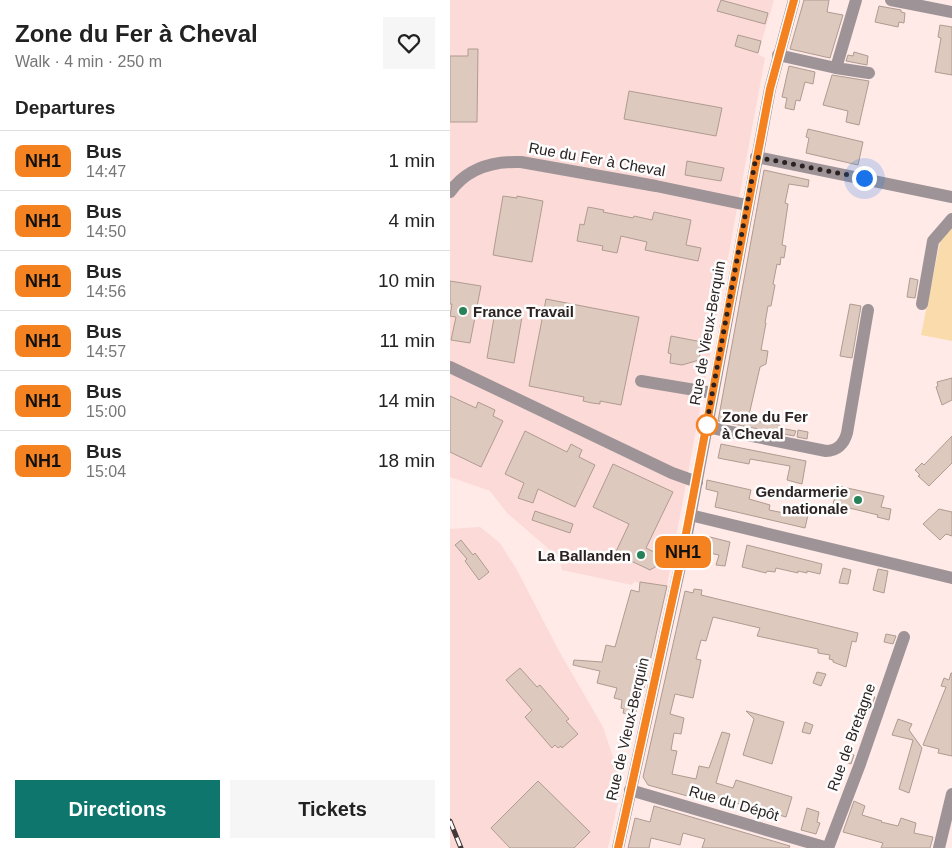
<!DOCTYPE html>
<meta charset="utf-8">
<style>
:root{--surface:#fff;--page:#f6f6f6;--text:#222;--muted:#767676;--line:#e0e0e0;--accent:#0f766e}
body{margin:0;font-family:Arial,sans-serif;background:var(--page);color:var(--text);height:100vh;display:flex;flex-direction:column;font-size:19px;white-space:nowrap}
*{box-sizing:border-box;margin:0}
p{font-size:16px;color:var(--muted)}
.icon{flex:none;width:28px;height:28px;fill:none;stroke:currentColor;stroke-width:2;stroke-linecap:round;stroke-linejoin:round}
.map{position:relative;flex:1;overflow:hidden}
.drawer{display:flex;flex-direction:column;background:var(--surface);width:450px}
.drawer>*{flex:none}
.badge{padding:0 10px;border-radius:8px;font-size:18px;line-height:32px}
.you{position:absolute;width:25px;height:25px;margin:-12px;border:4px solid #fff;border-radius:50%;background:#1a73e8;box-shadow:0 0 0 8px #1a73e833}
.map>.badge{position:absolute;translate:-50% -50%;box-shadow:0 0 0 2px #fff}
h2{padding:0 15px;font-size:19px;line-height:45px}
.round{display:grid;place-items:center;flex:none;width:52px;height:52px;border-radius:0px;background:var(--page)}
.head{display:flex;align-items:center;justify-content:space-between;height:85px;padding:0 15px}
h1{font-size:24px;font-weight:600;line-height:38px}
.primary-button{display:flex;gap:10px;margin-top:auto;padding:10px 15px}
.primary-button a{flex:1;height:58px;border-radius:0px;background:var(--accent);color:#fff;font-size:20px;font-weight:600;line-height:58px;text-align:center}
.primary-button a+a{background:var(--page);color:var(--text)}
ul{padding:0;list-style:none}
li{display:flex;align-items:center;gap:15px;height:60px;padding:0 15px;border-top:1px solid var(--line)}
li div{flex:1}
li b{display:block;font-size:19px}
li em{font-style:normal}
li .badge{min-width:55px;font-weight:700;text-align:center}
main{display:flex;flex:1;min-height:0}
.map>svg:first-child{display:block}
</style>
<main>
<section class="drawer">
<div class="head"><div><h1>Zone du Fer à Cheval</h1><p>Walk · 4 min · 250 m</p></div><a class="round"><svg class="icon" aria-label="heart" viewBox="0 0 24 24"><path d="M12 20l-8-8c-3-5 5-10 8-4 3-6 11-1 8 4z"/></svg></a></div>
<h2>Departures</h2>
<ul>
<li><span class="badge" style="background:#f58220;color:#111">NH1</span><div><b>Bus</b><p>14:47</p></div><em>1 min</em></li>
<li><span class="badge" style="background:#f58220;color:#111">NH1</span><div><b>Bus</b><p>14:50</p></div><em>4 min</em></li>
<li><span class="badge" style="background:#f58220;color:#111">NH1</span><div><b>Bus</b><p>14:56</p></div><em>10 min</em></li>
<li><span class="badge" style="background:#f58220;color:#111">NH1</span><div><b>Bus</b><p>14:57</p></div><em>11 min</em></li>
<li><span class="badge" style="background:#f58220;color:#111">NH1</span><div><b>Bus</b><p>15:00</p></div><em>14 min</em></li>
<li><span class="badge" style="background:#f58220;color:#111">NH1</span><div><b>Bus</b><p>15:04</p></div><em>18 min</em></li>
</ul>
<div class="primary-button"><a>Directions</a><a>Tickets</a></div>
</section>
<div class="map">
<svg width="502" height="848" viewBox="0 0 502 848">
<rect width="100%" height="100%" fill="#ffeae8"/>
<!-- built -->
<g fill="#fcdad7">
<polygon points="0,0 324,0 308,54 315,58 217,586 184,582 182,585 112,570 108,557 57,513 40,491 0,477"/>
<polygon points="30,527 50,543 67,570 109,651 153,727 172,784 158,848 0,848 0,529"/>
</g>
<!-- green -->
<polygon fill="#fadbac" points="502,225 502,341 471,335 491,237"/>
<!-- building -->
<g fill="#dec9be" stroke="#af9b90">
<polygon points="271,0 318,13 315,24 267,11"/>
<polygon points="354,0 379,0 377,12 393,15 380,58 340,49"/>
<polygon points="429,6 451,10 451,12 455,13 454,23 449,22 448,27 425,22"/>
<polygon points="490,25 502,27 502,75 485,72 491,38 488,37"/>
<polygon points="288,35 311,41 308,53 285,46"/>
<polygon points="18,49 28,49 27,122 0,122 0,56 18,56"/>
<polygon points="404,52 418,56 417,65 396,61 398,55 403,56"/>
<polygon points="339,66 365,72 363,84 355,82 350,101 346,100 344,110 335,108 337,98 332,97"/>
<polygon points="382,75 419,81 409,125 396,122 398,111 373,105"/>
<polygon points="179,91 272,108 266,136 174,119"/>
<polygon points="358,129 413,142 408,165 356,153 359,138 356,137"/>
<polygon points="237,161 274,168 271,181 235,175"/>
<polygon points="314,170 359,180 358,187 339,184 335,203 338,204 332,245 336,246 334,258 331,257 330,265 327,264 323,284 325,285 321,306 318,306 315,323 316,323 311,350 318,351 316,364 310,367 299,415 307,417 306,421 330,425 330,428 346,431 344,436 268,421"/>
<polygon points="53,196 67,198 67,196 93,201 82,262 43,255"/>
<polygon points="138,207 154,210 153,212 183,218 184,216 202,220 204,212 241,220 236,245 251,248 248,261 195,250 197,242 171,236 167,253 152,250 153,246 127,241 130,224 134,225"/>
<polygon points="460,278 468,280 465,298 457,297"/>
<polygon points="0,281 31,286 20,343 1,340 6,317 0,316 2,304 0,304"/>
<polygon points="96,299 189,317 171,405 150,401 150,404 142,403 133,401 134,397 79,386"/>
<polygon points="400,304 411,306 402,358 390,356"/>
<polygon points="45,312 72,317 64,363 37,358"/>
<polygon points="221,336 252,342 249,360 232,365 220,363 221,354 218,353"/>
<polygon points="502,378 502,400 492,405 486,387 488,386 487,382"/>
<polygon points="0,396 26,408 28,402 45,410 43,416 53,421 31,467 0,452"/>
<polygon points="348,430 358,432 357,439 347,437"/>
<polygon points="75,431 117,452 121,444 132,450 129,457 145,465 125,507 88,489 83,503 68,498 74,483 55,474"/>
<polygon points="502,436 502,463 479,486 468,476 470,475 465,470 472,463 474,465"/>
<polygon points="271,444 356,461 352,484 337,480 340,466 300,459 299,464 268,458"/>
<polygon points="163,464 223,492 196,548 214,557 210,564 200,570 179,560 178,562 174,560 173,562 163,558 179,524 143,507"/>
<polygon points="257,480 301,490 299,499 320,505 319,510 339,514 340,509 358,515 355,528 265,507 268,492 256,489"/>
<polygon points="388,486 434,496 431,507 441,509 439,520 427,517 428,515 383,504"/>
<polygon points="489,509 502,512 502,536 496,534 490,540 473,524"/>
<polygon points="85,511 123,524 120,533 82,520"/>
<polygon points="256,536 280,542 275,566 266,565 269,555 244,550 247,538 255,540"/>
<polygon points="11,540 23,555 25,553 39,572 29,580 15,561 17,559 5,545"/>
<polygon points="297,545 372,564 370,574 357,571 357,573 348,571 348,573 326,568 325,572 317,571 316,573 292,567"/>
<polygon points="393,568 401,570 398,584 389,583"/>
<polygon points="428,569 438,571 434,593 423,590"/>
<polygon points="190,582 217,586 194,688 192,688 185,716 173,713 174,709 171,708 172,700 164,698 167,688 147,683 150,671 123,665 124,660 152,662 156,645 165,647 181,590 189,592"/>
<polygon points="244,589 252,590 251,595 408,633 406,642 402,641 396,667 383,662 383,660 379,659 380,655 368,653 368,649 307,636 310,628 263,617 256,641 251,640 246,659 251,660 243,698 225,694 220,714 234,718 231,734 224,733 221,750 227,751 222,774 246,779 249,766 259,768 272,732 280,734 266,783 283,788 286,780 342,797 336,817 250,793 248,799 198,785 193,777 235,591 243,593"/>
<polygon points="436,634 446,636 443,644 434,642"/>
<polygon points="70,668 87,687 90,685 119,719 116,721 128,734 112,748 111,746 108,748 105,745 102,748 75,717 82,710 56,680"/>
<polygon points="367,672 376,674 371,686 363,683"/>
<polygon points="501,673 502,673 502,756 488,753 489,749 473,745 496,687 491,686 494,678 499,680"/>
<polygon points="414,693 425,697 421,706 411,702"/>
<polygon points="296,711 334,722 322,764 293,755 304,719"/>
<polygon points="448,719 462,724 459,730 472,748 459,793 449,789 463,740 442,735"/>
<polygon points="355,722 363,725 360,734 352,732"/>
<polygon points="394,751 404,755 401,764 391,760"/>
<polygon points="88,781 140,832 124,848 60,848 41,828"/>
<polygon points="404,801 415,806 412,815 432,821 431,822 448,826 451,818 466,823 464,833 483,837 480,848 431,848 433,843 393,832"/>
<polygon points="204,806 340,846 339,848 252,848 255,839 233,833 230,845 201,838 199,848 178,848 185,818 200,822"/>
<polygon points="357,808 369,812 367,822 370,823 366,834 351,830"/>
</g>
<g fill="none" stroke-linecap="round" stroke-linejoin="round">
<!-- minor -->
<g stroke="#9e9497" stroke-width="12">
<polyline points="406,0 386,68 419,73"/>
<polyline points="441,0 502,12"/>
<polyline points="328,55 386,68"/>
<polyline points="306,157 502,197"/>
<path d="M 0,192 C 17,168 42,161 71,162 L 206,186 L 297,205"/>
<polyline points="472,304 483,241 502,219"/>
<polyline points="0,367 222,473 247,482"/>
<polyline points="191,381 263,393"/>
<path d="M 257,427 L 376,451 C 387,451 394,444 397,433 L 418,310"/>
<polyline points="240,515 502,578"/>
<polyline points="180,790 378,848"/>
<polyline points="168,848 235,544 320,89 344,0"/>
<polyline points="378,848 410,764 454,637"/>
<polyline points="489,848 502,794"/>
</g>
<!-- rail casing -->
<g stroke="#433837" stroke-width="5">
<polyline id="rail" points="0,821 11,848"/>
</g>
<!-- rail -->
<use href="#rail" stroke="#fdfdfd" stroke-width="3" stroke-dasharray="9" stroke-linecap="butt"/>
</g>
<g fill="none" stroke-linecap="round" stroke-linejoin="round">
<!-- line casing -->
<g stroke="#fff" stroke-width="11">
<polyline id="line" points="168,848 231,560 320,89 344,0"/>
</g>
<!-- line -->
<use href="#line" stroke="#f58220" stroke-width="8"/>
<!-- walk -->
<polyline stroke="#2b2221" stroke-width="5" stroke-dasharray="0 9" points="257,425 256,427 306,157 414,178"/>
</g>
<!-- markers -->
<g fill="#278258" stroke="#fdfdfd" stroke-width="2">
<circle cx="13" cy="311" r="5"/>
<circle cx="408" cy="500" r="5"/>
<circle cx="191" cy="555" r="5"/>
</g>
<circle fill="#fff" stroke="#f58220" stroke-width="2.5" cx="257" cy="425" r="10"/>
<g text-anchor="middle" dominant-baseline="central" stroke-width="5" stroke-linejoin="round" paint-order="stroke">
<!-- street labels -->
<g font-size="15" fill="#2b2221" stroke="#fdfdfd">
<text transform="translate(147 159) rotate(10)">Rue du Fer à Cheval</text>
<text transform="translate(257 333) rotate(-80)">Rue de Vieux-Berquin</text>
<text transform="translate(177 729) rotate(-77)">Rue de Vieux-Berquin</text>
<text transform="translate(401 737) rotate(-70)">Rue de Bretagne</text>
<text transform="translate(284 803) rotate(16)">Rue du Dépôt</text>
</g>
<!-- poi labels -->
<g font-size="15" font-weight="bold" fill="#2b2221" stroke="#fdfdfd" text-anchor="end">
<text x="23" y="311" text-anchor="start">France Travail</text>
<text x="398" y="491">Gendarmerie<tspan x="398" dy="17">nationale</tspan></text>
<text x="181" y="555">La Ballanden</text>
</g>
<!-- stop labels -->
<g font-size="15" font-weight="bold" fill="#2b2221" stroke="#fdfdfd" text-anchor="start">
<text x="272" y="416">Zone du Fer<tspan x="272" dy="17">à Cheval</tspan></text>
</g>
</g>
</svg>
<div class="you" style="left:414px;top:178px"></div>
<b class="badge" style="left:233px;top:552px;background:#f58220;color:#111">NH1</b>
</div>
</main>
